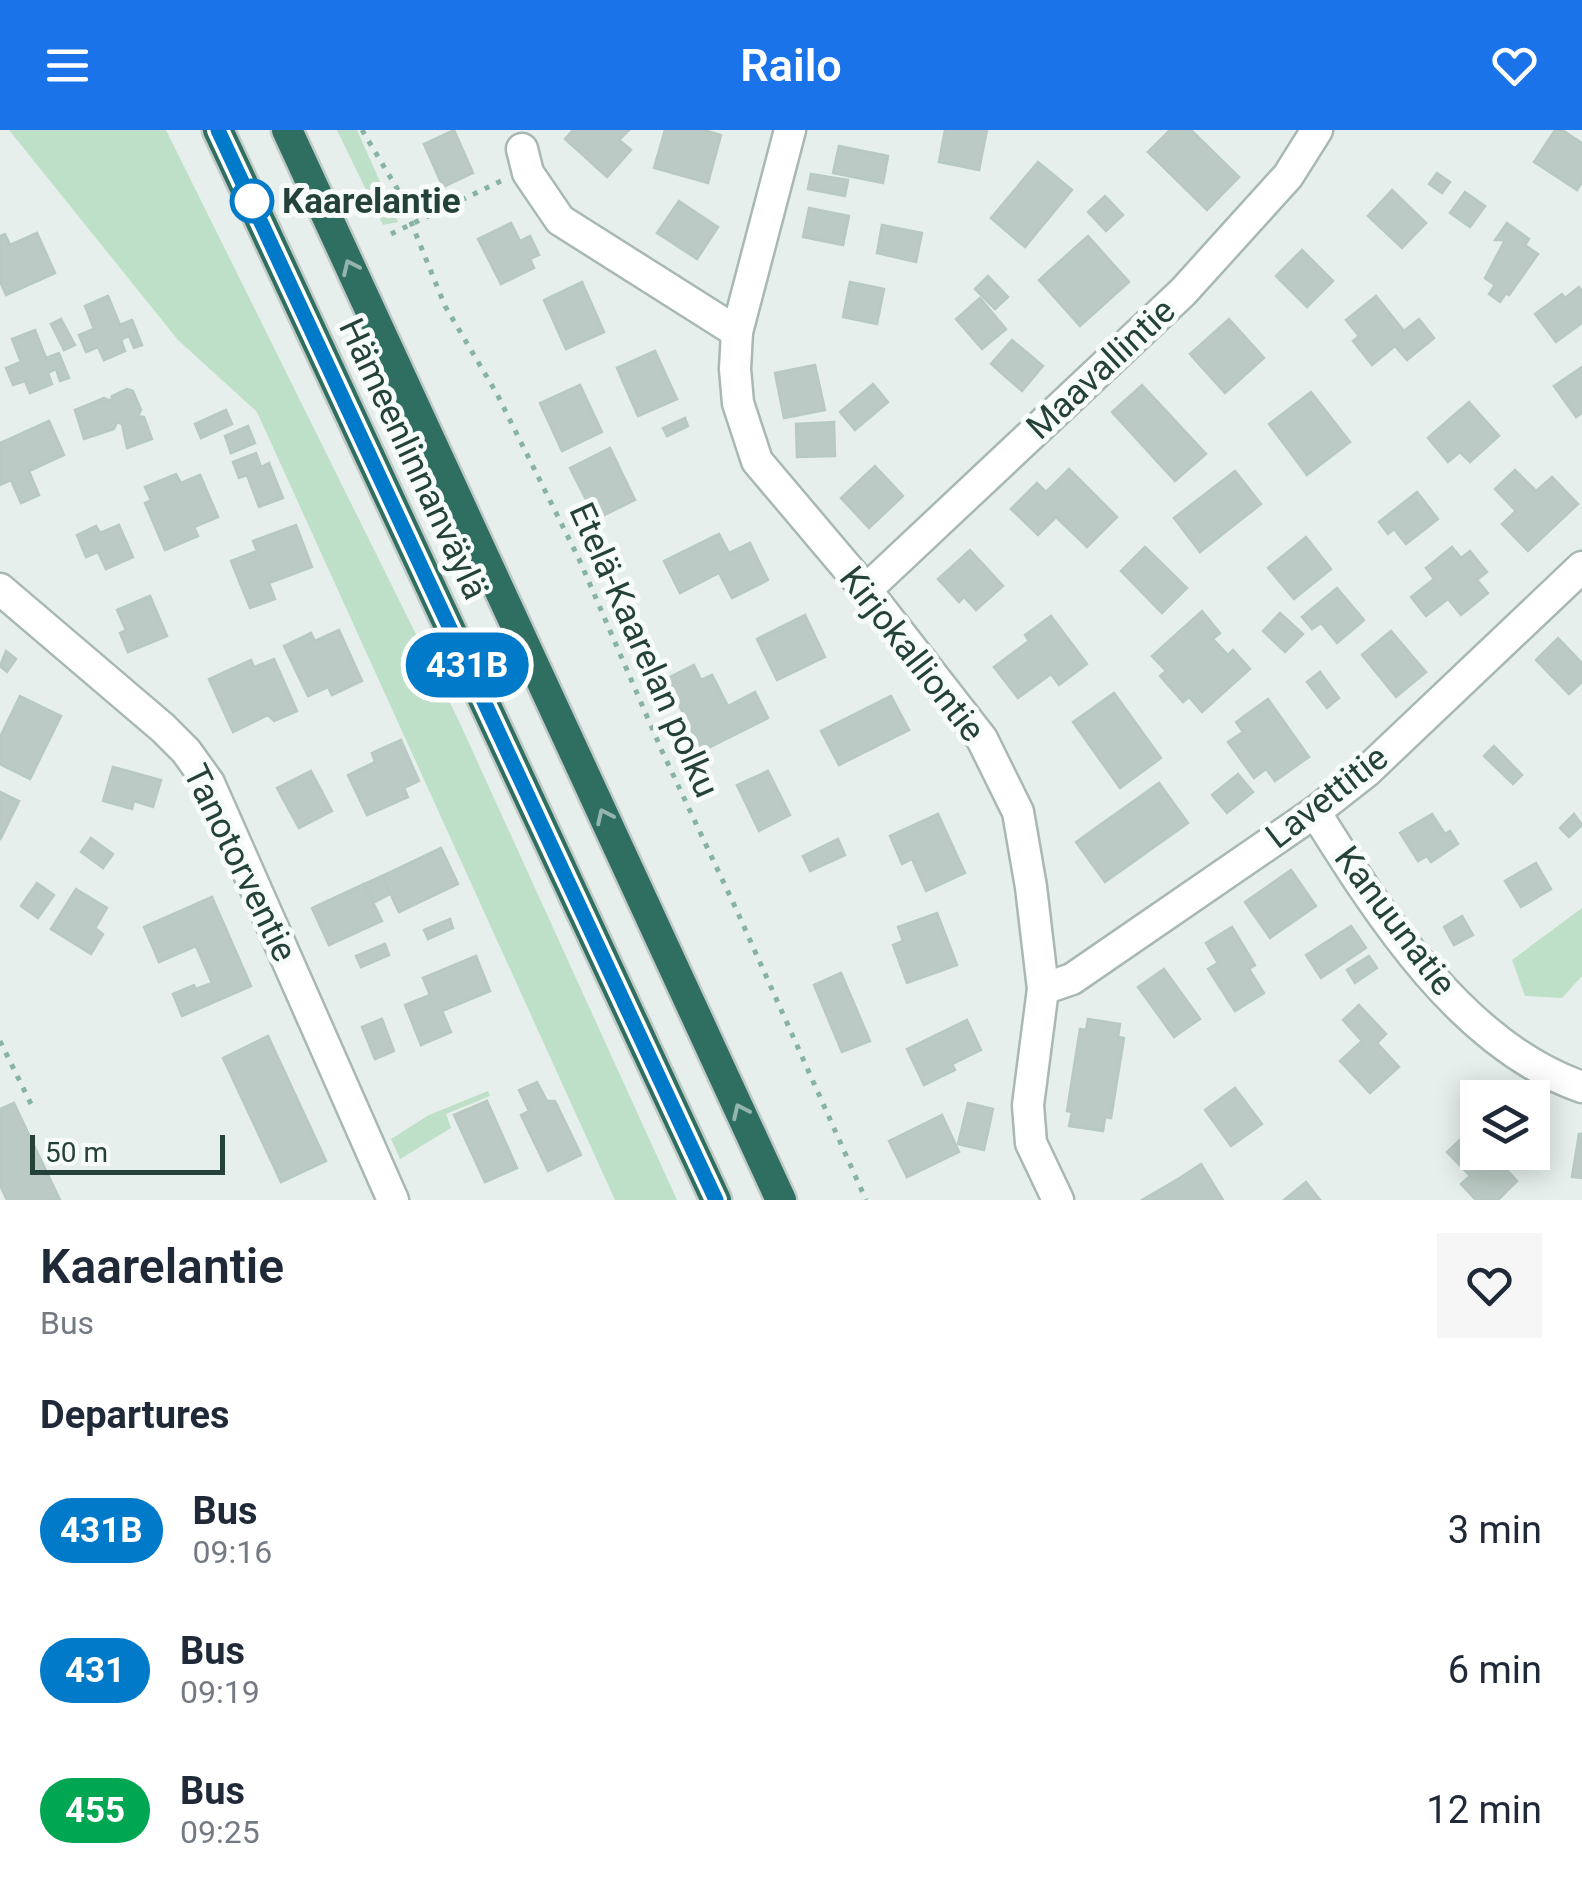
<!DOCTYPE html>
<meta charset="utf-8">
<style>
:root{--surface:#fff;--page:#f6f6f7;--text:#1f2937;--muted:#747a83;--accent:#1a73e8}
body{margin:0;font-family:Roboto,sans-serif;background:var(--page);color:var(--text);height:100vh;display:flex;flex-direction:column;font-size:38px;white-space:nowrap}
*{box-sizing:border-box;margin:0}
p{font-size:32px;color:var(--muted)}
.icon{flex:none;width:55px;height:55px;fill:none;stroke:currentColor;stroke-width:2;stroke-linecap:round;stroke-linejoin:round}
.map{position:relative;height:1070px;overflow:hidden}
.panel{display:flex;flex-direction:column;background:var(--surface);flex:1}
.panel>*{flex:none}
.badge{padding:0 20px;border-radius:32px;font-size:35px;line-height:65px}
.fabs{position:absolute;left:1460px;top:950px;display:grid;gap:20px}
.fabs a{display:grid;place-items:center;width:90px;height:90px;border-radius:0px;background:var(--surface);box-shadow:0 5px 25px #0003;font-size:50px}
.scale{position:absolute;left:30px;bottom:25px;width:195px;box-sizing:border-box;padding-left:10px;border:5px solid #24423a;border-top:0;font-size:28px;line-height:35px;white-space:nowrap;color:#24423a;-webkit-text-stroke:8px #f7fbf9;paint-order:stroke}
.map>.badge{position:absolute;translate:-50% -50%;box-shadow:0 0 0 5px #fff}
h2{padding:0 40px;font-size:38px;line-height:90px}
.round{display:grid;place-items:center;flex:none;width:105px;height:105px;border-radius:0px;background:var(--page)}
.head{display:flex;align-items:center;justify-content:space-between;height:170px;padding:0 40px}
h1{font-size:48px;font-weight:600;line-height:75px}
ul{padding:0;list-style:none}
li{display:flex;align-items:center;gap:30px;height:140px;padding:0 40px}
li div{flex:1}
li b{display:block;font-size:38px}
li em{font-style:normal}
li .badge{min-width:110px;font-weight:700;text-align:center}
header{display:flex;justify-content:space-between;align-items:center;height:130px;padding:0 40px;background:var(--accent);color:#fff;font-size:45px;font-weight:600}
.map>svg:first-child{display:block}
</style>
<header><svg class="icon" aria-label="menu" viewBox="0 0 24 24"><path d="M4 6h16M4 12h16M4 18h16"/></svg>Railo<svg class="icon" aria-label="heart" viewBox="0 0 24 24"><path d="M12 20l-8-8c-3-5 5-10 8-4 3-6 11-1 8 4z"/></svg></header>
<div class="map">
<svg width="1582" height="1070" viewBox="0 0 1582 1070">
<rect width="100%" height="100%" fill="#e6efeb"/>
<!-- green -->
<g fill="#bfe0c8">
<polygon points="9,0 166,0 458,589 677,1070 615,1070 257,282 178,210"/>
<polygon points="337,0 357,0 398,92 383,95"/>
<polygon points="1582,778 1582,846 1562,868 1525,866 1512,830"/>
<polygon points="488,961 490,966 446,984 451,998 400,1029 391,1009 429,985"/>
</g>
<!-- building -->
<g fill="#bbcac4" stroke="#b8c9c2" stroke-width="2.5">
<polygon points="454,0 473,43 443,57 424,14"/>
<polygon points="573,0 629,0 619,10 631,20 607,47 565,9"/>
<polygon points="665,0 704,0 721,5 708,53 654,38"/>
<polygon points="945,0 987,0 979,40 939,32"/>
<polygon points="1170,0 1191,0 1239,47 1207,80 1148,22"/>
<polygon points="1555,0 1562,0 1582,13 1582,52 1577,60 1534,32"/>
<polygon points="839,16 888,26 883,53 833,43"/>
<polygon points="1038,32 1072,60 1025,117 991,88"/>
<polygon points="1437,43 1450,52 1442,63 1429,54"/>
<polygon points="811,44 848,50 845,66 808,59"/>
<polygon points="1392,60 1426,93 1402,118 1368,86"/>
<polygon points="1465,62 1485,76 1470,97 1450,83"/>
<polygon points="1105,66 1123,85 1106,101 1088,82"/>
<polygon points="679,71 718,97 697,129 657,103"/>
<polygon points="809,78 849,86 843,115 803,107"/>
<polygon points="511,93 520,111 530,106 539,125 530,129 534,138 501,154 478,109"/>
<polygon points="1507,93 1529,109 1525,115 1538,124 1509,165 1506,163 1500,172 1489,164 1495,155 1485,148 1505,110 1495,110"/>
<polygon points="882,95 922,103 916,132 877,123"/>
<polygon points="37,103 55,143 6,165 0,151 0,106 5,104 10,115"/>
<polygon points="1088,106 1129,152 1080,196 1039,150"/>
<polygon points="1302,120 1333,151 1307,177 1276,146"/>
<polygon points="988,146 1008,167 995,179 975,159"/>
<polygon points="582,152 604,202 566,219 544,170"/>
<polygon points="850,152 884,159 877,194 843,187"/>
<polygon points="1579,157 1582,161 1582,193 1556,212 1535,184 1562,164 1565,168"/>
<polygon points="108,166 120,195 132,190 142,215 134,218 129,206 121,210 125,221 104,230 98,217 86,222 79,205 94,199 85,176"/>
<polygon points="1376,166 1404,201 1419,189 1434,208 1407,230 1395,216 1372,235 1353,211 1359,206 1346,190"/>
<polygon points="980,168 1006,199 982,219 956,189"/>
<polygon points="61,189 75,215 64,220 51,194"/>
<polygon points="1229,189 1264,228 1225,263 1190,224"/>
<polygon points="35,200 46,228 59,223 69,248 60,251 56,239 48,243 52,254 30,263 25,251 13,255 6,238 21,232 12,209"/>
<polygon points="1012,210 1043,236 1022,261 991,234"/>
<polygon points="655,221 677,269 638,286 617,238"/>
<polygon points="815,235 825,280 784,288 775,243"/>
<polygon points="1582,237 1582,283 1576,287 1554,256"/>
<polygon points="873,254 888,272 855,300 840,282"/>
<polygon points="580,255 602,302 562,321 540,273"/>
<polygon points="1142,255 1206,324 1175,351 1112,282"/>
<polygon points="127,259 133,261 141,280 138,286 144,287 152,309 127,318 122,294 117,292 114,299 84,309 75,280 104,268 111,271 112,266"/>
<polygon points="1311,262 1350,312 1307,345 1269,294"/>
<polygon points="1469,272 1499,306 1470,332 1460,322 1448,332 1428,308"/>
<polygon points="226,280 232,294 201,308 195,294"/>
<polygon points="685,288 688,296 667,306 663,298"/>
<polygon points="49,291 64,325 29,341 39,365 21,373 11,350 0,355 0,313"/>
<polygon points="834,292 835,326 797,327 796,294"/>
<polygon points="248,296 255,313 231,323 225,306"/>
<polygon points="610,318 635,370 596,389 570,338"/>
<polygon points="256,323 261,337 269,333 283,368 259,377 247,345 239,348 233,332"/>
<polygon points="875,336 903,366 869,398 841,368"/>
<polygon points="1069,339 1117,387 1087,417 1056,387 1038,405 1011,379 1037,353 1046,362"/>
<polygon points="1515,340 1536,361 1552,347 1578,374 1528,421 1502,394 1516,381 1495,359"/>
<polygon points="1235,341 1261,374 1200,422 1174,388"/>
<polygon points="176,344 181,353 200,345 218,387 194,397 198,406 165,420 145,373 151,370 145,357"/>
<polygon points="1417,362 1438,389 1406,414 1394,399 1388,404 1379,392"/>
<polygon points="119,395 133,427 106,439 98,422 86,427 77,405 96,396 100,403"/>
<polygon points="296,395 312,437 269,453 275,469 250,478 231,431 257,421 253,411"/>
<polygon points="719,404 729,423 750,413 768,450 732,468 719,443 680,463 664,431"/>
<polygon points="1306,407 1331,439 1294,469 1268,438"/>
<polygon points="1145,417 1187,458 1162,483 1121,441"/>
<polygon points="1452,417 1461,428 1470,421 1487,442 1477,450 1488,463 1461,485 1448,469 1426,486 1411,467 1434,449 1426,438"/>
<polygon points="970,420 1003,456 976,480 964,467 959,472 938,449"/>
<polygon points="1337,458 1364,490 1337,513 1321,493 1312,499 1302,487"/>
<polygon points="150,466 167,506 128,522 120,503 126,500 117,480"/>
<polygon points="1202,481 1220,503 1213,509 1228,525 1233,520 1250,539 1202,582 1189,567 1183,572 1160,546 1166,541 1152,526"/>
<polygon points="1280,483 1303,504 1285,522 1263,501"/>
<polygon points="805,485 825,527 777,550 757,509"/>
<polygon points="1051,486 1087,534 1059,555 1051,544 1018,568 994,537 1029,511 1025,505"/>
<polygon points="339,500 362,551 332,565 328,557 308,566 284,516 311,503 315,511"/>
<polygon points="1391,501 1426,542 1396,567 1362,525"/>
<polygon points="1558,508 1582,533 1582,552 1569,564 1536,530"/>
<polygon points="6,521 16,529 7,542 0,536"/>
<polygon points="274,529 297,581 274,591 268,585 233,602 209,549 251,530 254,537"/>
<polygon points="694,535 701,550 712,545 728,576 755,562 768,588 702,621 666,549"/>
<polygon points="1320,542 1339,568 1327,578 1307,552"/>
<polygon points="1114,563 1161,628 1120,658 1073,592"/>
<polygon points="20,566 61,586 30,649 0,634 0,607"/>
<polygon points="891,566 909,600 839,635 821,601"/>
<polygon points="1268,569 1309,627 1275,651 1266,639 1254,648 1228,612 1243,602 1236,592"/>
<polygon points="401,610 419,651 404,658 408,667 367,685 348,645 375,632 372,623"/>
<polygon points="1494,616 1522,645 1513,654 1484,626"/>
<polygon points="113,637 161,650 153,677 134,671 132,679 103,671"/>
<polygon points="311,641 332,681 299,698 277,658"/>
<polygon points="768,641 790,685 759,701 737,655"/>
<polygon points="1238,644 1253,662 1227,683 1212,665"/>
<polygon points="1159,653 1188,693 1105,752 1076,712"/>
<polygon points="0,662 19,671 0,710"/>
<polygon points="938,684 965,743 926,761 912,729 902,734 890,706"/>
<polygon points="1432,684 1445,704 1450,701 1458,714 1431,732 1427,726 1418,731 1400,703"/>
<polygon points="1574,684 1582,695 1569,707 1560,698"/>
<polygon points="91,708 113,724 103,738 81,722"/>
<polygon points="838,709 845,725 810,741 803,726"/>
<polygon points="441,718 458,754 399,782 382,746"/>
<polygon points="1536,733 1551,759 1521,777 1505,751"/>
<polygon points="1291,740 1316,776 1270,808 1245,772"/>
<polygon points="382,746 390,764 373,773 364,754"/>
<polygon points="37,753 54,765 38,788 21,776"/>
<polygon points="364,754 382,791 329,815 312,778"/>
<polygon points="76,759 107,778 95,798 103,804 91,824 51,799"/>
<polygon points="212,767 251,856 182,886 173,864 194,855 196,859 212,853 196,816 159,832 144,797"/>
<polygon points="937,783 957,835 907,853 893,815 903,811 898,797"/>
<polygon points="1462,786 1473,805 1454,815 1444,797"/>
<polygon points="450,789 453,798 428,809 424,800"/>
<polygon points="1351,796 1366,818 1321,848 1306,825"/>
<polygon points="1232,797 1255,835 1249,839 1264,863 1235,881 1208,839 1218,833 1206,813"/>
<polygon points="385,814 389,825 361,837 356,826"/>
<polygon points="476,826 490,861 442,881 451,902 421,915 405,875 430,865 423,848"/>
<polygon points="1369,826 1377,838 1355,853 1347,840"/>
<polygon points="1164,839 1200,889 1174,907 1138,857"/>
<polygon points="841,843 870,911 842,922 814,855"/>
<polygon points="1359,875 1386,904 1377,913 1399,937 1370,963 1340,931 1362,911 1343,890"/>
<polygon points="382,889 394,921 375,929 362,897"/>
<polygon points="1088,889 1120,894 1118,907 1124,908 1111,988 1105,987 1103,1001 1069,996 1072,982 1067,981 1080,899 1086,900"/>
<polygon points="967,890 981,920 952,934 955,940 924,955 907,919"/>
<polygon points="268,906 326,1031 281,1052 223,928"/>
<polygon points="537,952 547,971 555,971 581,1025 548,1041 521,985 529,981 519,960"/>
<polygon points="1235,958 1262,994 1231,1016 1205,980"/>
<polygon points="487,971 517,1038 485,1052 454,985"/>
<polygon points="14,973 29,1005 60,1070 7,1070 0,1055 0,979"/>
<polygon points="968,973 993,979 984,1020 958,1014"/>
<polygon points="942,985 959,1022 907,1047 889,1011"/>
<polygon points="1476,995 1478,1022 1495,1022 1493,1025 1517,1051 1498,1070 1476,1070 1461,1054 1470,1046 1447,1022"/>
<polygon points="1579,1004 1582,1004 1582,1048 1572,1047"/>
<polygon points="1201,1034 1223,1070 1142,1070 1178,1049"/>
<polygon points="1306,1052 1320,1070 1284,1070"/>
</g>
<g fill="none" stroke-linecap="round" stroke-linejoin="round">
<!-- minor casing -->
<g stroke="#a8b8b2" stroke-width="35">
<g id="minor">
<polyline points="790,0 737,202 735,239 738,273 757,331 866,460 982,609 1018,682 1031,757 1043,859 1028,975 1031,1013 1058,1070"/>
<polyline points="522,19 528,43 560,90 737,202"/>
<polyline points="0,459 163,598 186,621 209,653 393,1070"/>
<polyline points="866,460 1183,162 1288,46 1317,0"/>
<path d="M 1315,682 C 1379,784 1462,916 1582,957"/>
<polyline points="1043,859 1072,849 1315,682 1366,642 1582,437"/>
</g>
</g>
<!-- highway casing -->
<g stroke="#c2cac8" stroke-width="35">
<g id="highway">
<polyline points="218,0 716,1070"/>
<polyline points="287,0 781,1070"/>
</g>
</g>
<!-- path -->
<g stroke="#86b3a5" stroke-width="5" stroke-dasharray="5 8" stroke-linecap="butt">
<polyline points="362,0 398,60 445,176 497,264 579,429 662,621 737,781 866,1070"/>
<polyline points="391,104 501,51"/>
<polyline points="0,911 33,978"/>
</g>
<!-- minor -->
<use href="#minor" stroke="#fff" stroke-width="30"/>
<!-- highway -->
<use href="#highway" stroke="#2f6f62" stroke-width="30"/>
</g>
<!-- one-way arrows -->
<defs><path id="oneway-chevron" d="M-2-3.5L2.5 0L-2 3.5" fill="none" stroke-width="1.6" stroke-linecap="round" stroke-linejoin="round" transform="scale(2.5)"/></defs>
<g stroke="#93b5ae">
<use href="#oneway-chevron" transform="translate(350 137) rotate(-115)"/>
<use href="#oneway-chevron" transform="translate(604 686) rotate(-115)"/>
<use href="#oneway-chevron" transform="translate(740 981) rotate(-115)"/>
</g>
<g fill="none" stroke-linecap="round" stroke-linejoin="round">
<!-- line casing -->
<g stroke="#fff" stroke-width="22">
<polyline id="line" points="218,0 716,1070"/>
</g>
<!-- line -->
<use href="#line" stroke="#007ac9" stroke-width="15"/>
</g>
<!-- markers -->
<circle fill="#fff" stroke="#007ac9" stroke-width="5" cx="252" cy="71" r="20"/>
<g text-anchor="middle" dominant-baseline="central" stroke-width="10" stroke-linejoin="round" paint-order="stroke">
<!-- stop labels -->
<g font-size="35" font-weight="bold" fill="#24423a" stroke="#f7fbf9" text-anchor="start">
<text x="282" y="71">Kaarelantie</text>
</g>
<!-- street labels -->
<g font-size="35" fill="#24423a" stroke="#f7fbf9">
<text transform="translate(1101 239) rotate(-43)">Maavallintie</text>
<text transform="translate(413 329) rotate(65)">Hämeenlinnanväylä</text>
<text transform="translate(644 520) rotate(66)">Etelä-Kaarelan polku</text>
<text transform="translate(912 524) rotate(52)">Kirjokalliontie</text>
<text transform="translate(1327 667) rotate(-38)">Lavettitie</text>
<text transform="translate(240 733) rotate(64)">Tanotorventie</text>
<text transform="translate(1395 791) rotate(53)">Kanuunatie</text>
</g>
</g>
</svg>
<div class="fabs">
<a><svg class="icon" aria-label="layers" viewBox="0 0 24 24"><path d="M12 4l9 5-9 5-9-5zM3 14l9 5 9-5"/></svg></a>
</div>
<div class="scale">50 m</div>
<b class="badge" style="left:467px;top:535px;background:#007ac9;color:#fff">431B</b>
</div>
<section class="panel">
<div class="head"><div><h1>Kaarelantie</h1><p>Bus</p></div><a class="round"><svg class="icon" aria-label="heart" viewBox="0 0 24 24"><path d="M12 20l-8-8c-3-5 5-10 8-4 3-6 11-1 8 4z"/></svg></a></div>
<h2>Departures</h2>
<ul>
<li><span class="badge" style="background:#007ac9;color:#fff">431B</span><div><b>Bus</b><p>09:16</p></div><em>3 min</em></li>
<li><span class="badge" style="background:#007ac9;color:#fff">431</span><div><b>Bus</b><p>09:19</p></div><em>6 min</em></li>
<li><span class="badge" style="background:#00a651;color:#fff">455</span><div><b>Bus</b><p>09:25</p></div><em>12 min</em></li>
</ul>
</section>
